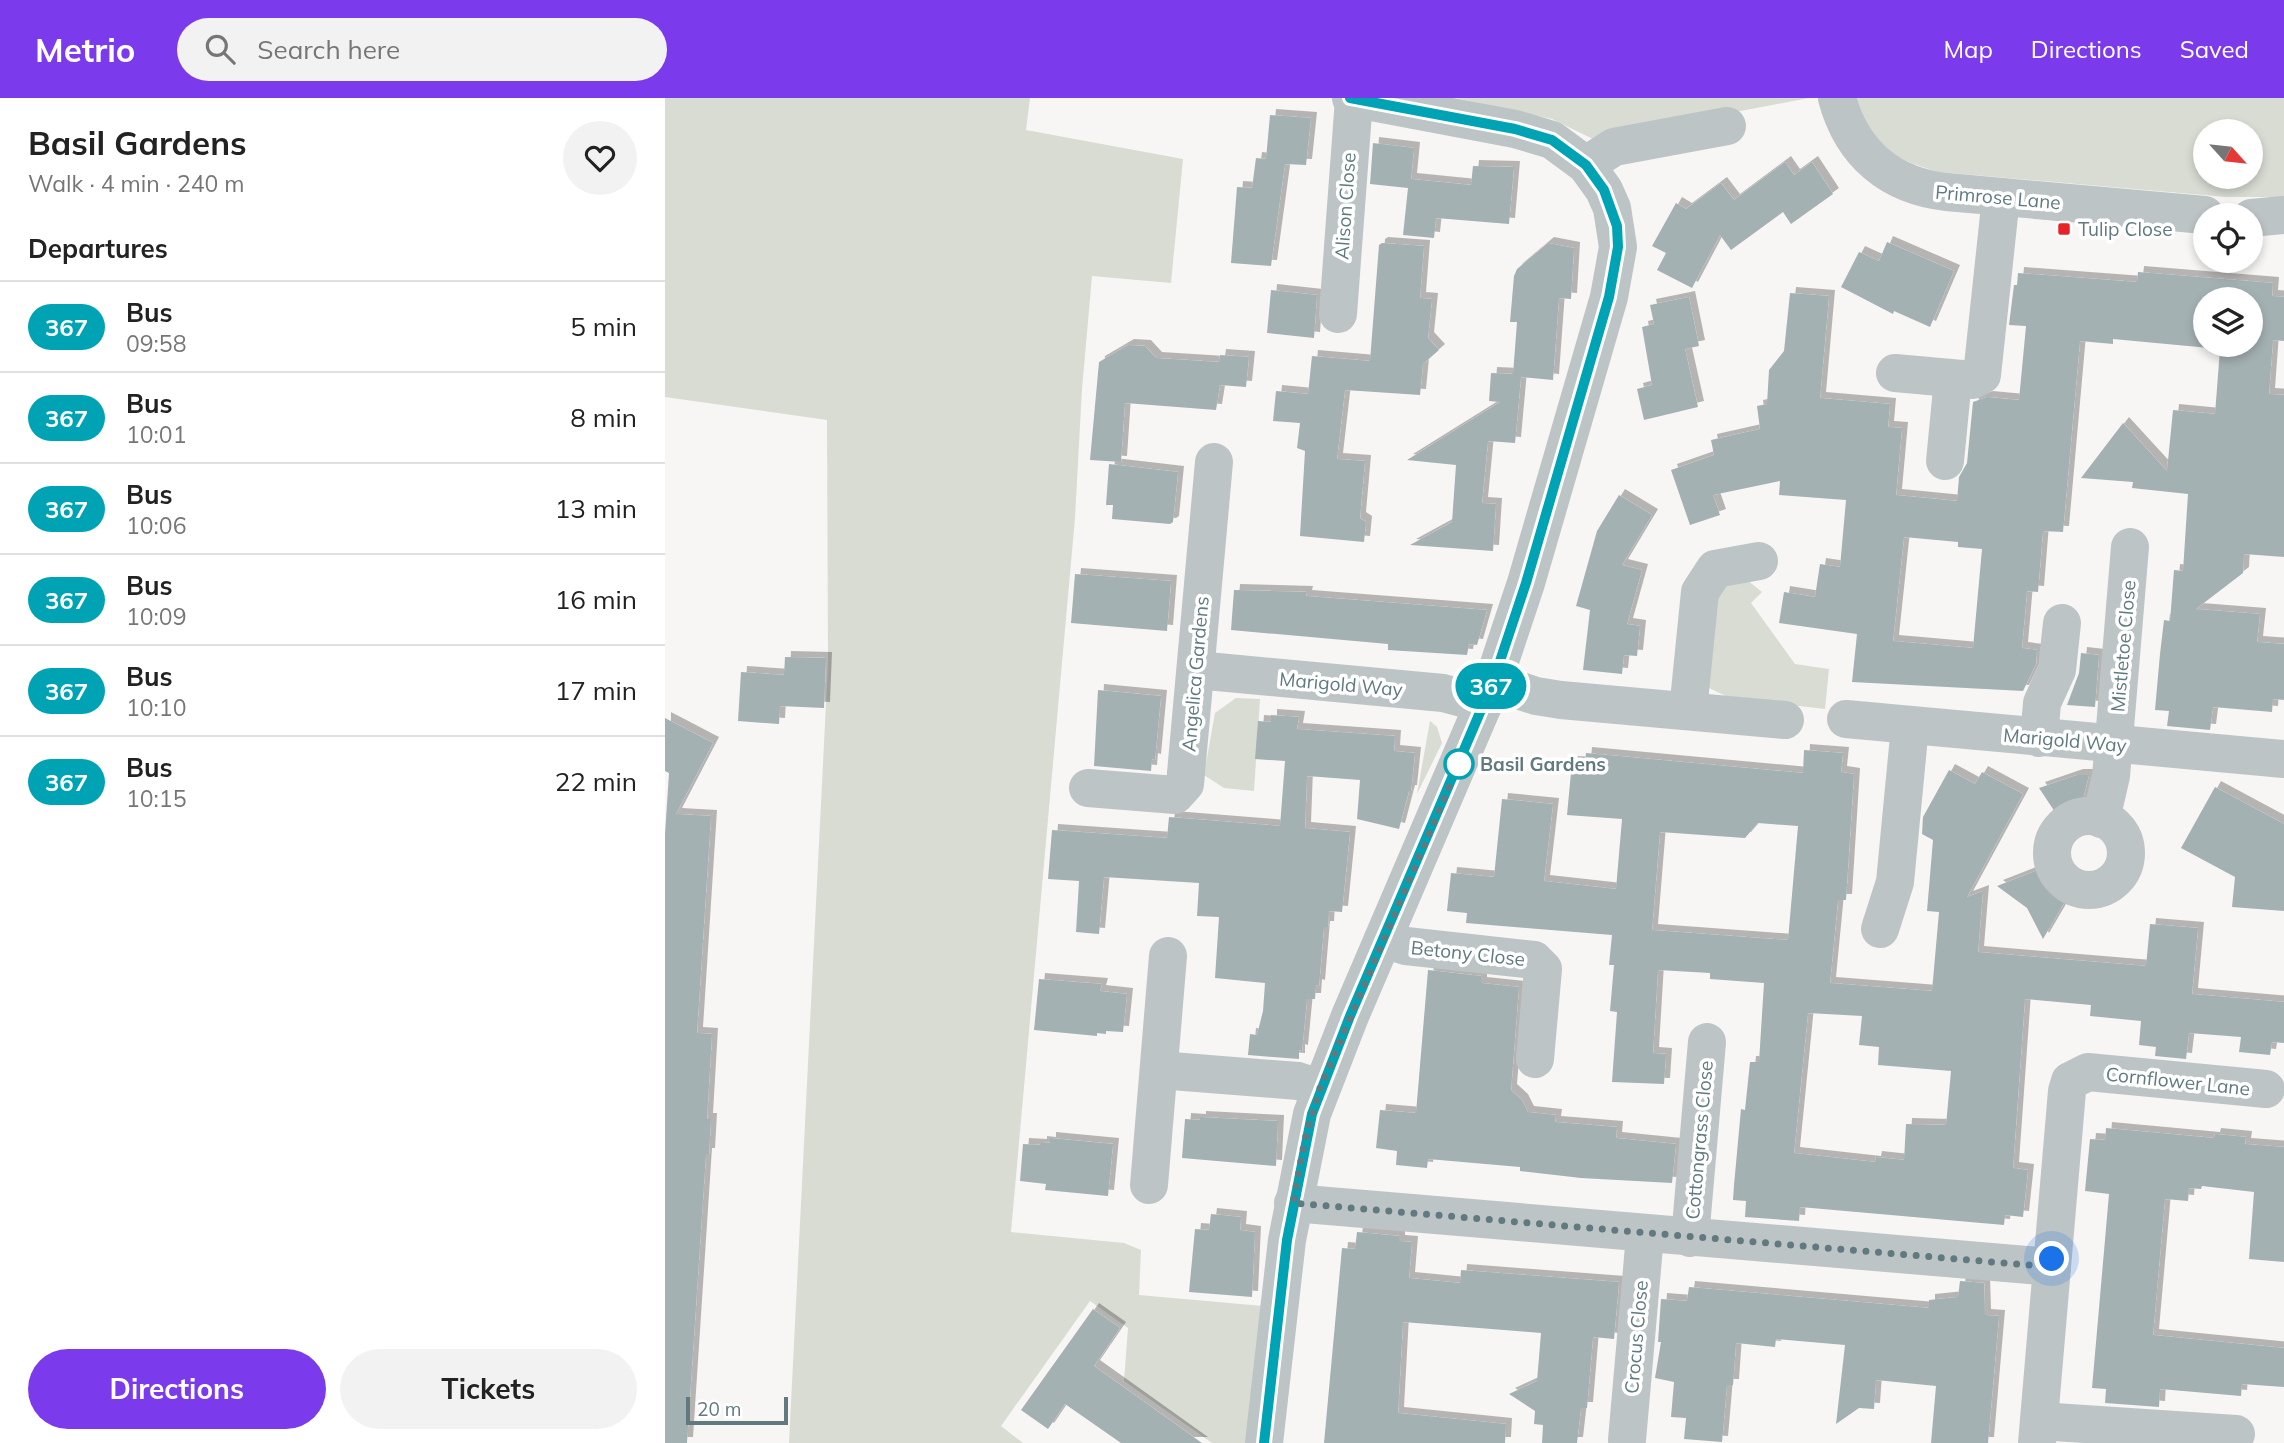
<!DOCTYPE html>
<meta charset="utf-8">
<style>
:root{--surface:#fff;--page:#f2f2f2;--text:#222;--muted:#767676;--line:#e0e0e0;--accent:#7c3aed}
body{margin:0;font-family:Mulish,sans-serif;background:var(--page);color:var(--text);height:100vh;display:flex;flex-direction:column;font-size:26px;white-space:nowrap}
*{box-sizing:border-box;margin:0}
p{font-size:23px;color:var(--muted)}
.icon{flex:none;width:38px;height:38px;fill:none;stroke:currentColor;stroke-width:2;stroke-linecap:round;stroke-linejoin:round}
.map{position:relative;flex:1;overflow:hidden}
.side{display:flex;flex-direction:column;background:var(--surface);width:665px}
.side>*{flex:none}
.badge{padding:0 14px;border-radius:23px;font-size:24px;line-height:46px}
.needle{width:46px;rotate:117deg}
.controls{position:absolute;left:1528px;top:21px;display:grid;gap:14px}
.controls a{display:grid;place-items:center;width:70px;height:70px;border-radius:50%;background:var(--surface);box-shadow:0 4px 10px #0003;font-size:35px}
.scale{position:absolute;left:21px;bottom:18px;width:102px;box-sizing:border-box;padding-left:7px;border:4px solid #617a7f;border-top:0;font-size:19px;line-height:24px;white-space:nowrap;color:#617a7f;-webkit-text-stroke:5px #fff;paint-order:stroke}
.you{position:absolute;width:35px;height:35px;margin:-18px;border:5px solid #fff;border-radius:50%;background:#1a73e8;box-shadow:0 0 0 10px #1a73e833}
.map>.badge{position:absolute;translate:-50% -50%;box-shadow:0 0 0 4px #fff}
h2{padding:0 28px;font-size:26px;line-height:63px}
.round{display:grid;place-items:center;flex:none;width:74px;height:74px;border-radius:37px;background:var(--page)}
.head{display:flex;align-items:center;justify-content:space-between;height:119px;padding:0 28px}
h1{font-size:33px;font-weight:700;line-height:52px}
.button{display:flex;gap:14px;margin-top:auto;padding:14px 28px}
.button a{flex:1;height:80px;border-radius:42px;background:var(--accent);color:#fff;font-size:28px;font-weight:700;line-height:80px;text-align:center}
.button a+a{background:var(--page);color:var(--text)}
ul{padding:0;list-style:none}
li{display:flex;align-items:center;gap:21px;height:91px;padding:0 28px;border-top:2px solid var(--line)}
li div{flex:1}
li b{display:block;font-size:26px}
li em{font-style:normal}
li .badge{min-width:77px;font-weight:700;text-align:center}
header{display:flex;align-items:center;gap:42px;box-sizing:border-box;height:98px;padding:0 35px;background:var(--accent);color:#fff}
header strong{font-size:33px}
nav{display:flex;gap:38px;margin-inline-start:auto;font-size:24px}
.search{width:490px;height:63px;background:var(--page);display:flex;align-items:center;gap:18px;box-sizing:border-box;padding:0 24px;border-radius:38px;color:var(--muted);font-size:26px}
main{display:flex;flex:1;min-height:0}
.map>svg:first-child{display:block}
</style>
<header>
<strong>Metrio</strong>
<div class="search"><svg class="icon" aria-label="search" viewBox="0 0 24 24"><circle cx="10" cy="10" r="6"/><path d="M15 15l6 6"/></svg>Search here</div>
<nav><a>Map</a><a>Directions</a><a>Saved</a></nav>
</header>
<main>
<section class="side">
<div class="head"><div><h1>Basil Gardens</h1><p>Walk · 4 min · 240 m</p></div><a class="round"><svg class="icon" aria-label="heart" viewBox="0 0 24 24"><path d="M12 20l-8-8c-3-5 5-10 8-4 3-6 11-1 8 4z"/></svg></a></div>
<h2>Departures</h2>
<ul>
<li><span class="badge" style="background:#00a3b4;color:#fff">367</span><div><b>Bus</b><p>09:58</p></div><em>5 min</em></li>
<li><span class="badge" style="background:#00a3b4;color:#fff">367</span><div><b>Bus</b><p>10:01</p></div><em>8 min</em></li>
<li><span class="badge" style="background:#00a3b4;color:#fff">367</span><div><b>Bus</b><p>10:06</p></div><em>13 min</em></li>
<li><span class="badge" style="background:#00a3b4;color:#fff">367</span><div><b>Bus</b><p>10:09</p></div><em>16 min</em></li>
<li><span class="badge" style="background:#00a3b4;color:#fff">367</span><div><b>Bus</b><p>10:10</p></div><em>17 min</em></li>
<li><span class="badge" style="background:#00a3b4;color:#fff">367</span><div><b>Bus</b><p>10:15</p></div><em>22 min</em></li>
</ul>
<div class="button"><a>Directions</a><a>Tickets</a></div>
</section>
<div class="map">
<svg width="1619" height="1345" viewBox="0 0 1619 1345">
<defs>
<filter id="shadow"><feDropShadow dx="6" dy="-6" stdDeviation="0" flood-color="#0004"/></filter>
</defs>
<rect width="100%" height="100%" fill="#f7f6f4"/>
<!-- green -->
<g fill="#d8dcd3" fill-rule="evenodd">
<polygon points="0,0 365,0 361,32 518,61 506,185 427,178 417,291 410,420 346,1134 459,1145 476,1152 474,1197 598,1208 585,1345 547,1345 459,1283 463,1230 425,1203 336,1328 358,1345 124,1345 163,566 162,322 0,299"/>
<polygon points="791,0 1144,0 928,41 887,21"/>
<path d="M 1188,0 L 1619,0 L 1619,99 L 1561,99 L 1274,74 C 1221,59 1212,48 1188,0 ZM 1540,33 L 1586,33 L 1586,79 L 1540,79 Z"/>
<polygon points="1082,482 1097,494 1086,505 1130,566 1164,571 1160,611 1065,600 1044,590 1050,490"/>
<polygon points="571,600 595,601 589,693 559,690 539,677 550,615"/>
<polygon points="765,623 772,629 777,645 752,696"/>
</g>
<!-- building -->
<g fill="#a4b1b3" fill-rule="evenodd" filter="url(#shadow)">
<polygon points="605,17 646,20 641,67 620,66 606,168 566,165 572,89 587,90 591,60 601,61"/>
<polygon points="708,45 749,50 746,81 806,87 808,68 849,69 844,126 771,120 769,140 738,137 743,90 705,86"/>
<polygon points="1120,64 1129,77 1147,64 1168,96 1126,126 1118,114 1066,152 1055,137 1027,190 992,172 1001,155 987,148 1011,105 1021,111 1056,85 1069,102"/>
<polygon points="1222,144 1289,173 1265,229 1229,213 1228,216 1176,189 1194,154 1214,163"/>
<polygon points="717,145 759,148 755,200 767,201 763,240 774,252 758,266 755,297 680,292 672,361 700,363 695,420 701,424 699,444 635,438 640,353 632,350 635,325 608,323 611,293 643,296 647,258 705,263 714,147"/>
<polygon points="883,145 909,150 906,201 894,200 888,282 856,279 850,345 823,343 817,405 831,406 828,453 745,447 787,424 791,367 742,362 835,304 824,303 826,275 848,276 852,224 845,224 849,178 852,171"/>
<path d="M 1473,174 L 1608,185 L 1607,198 L 1619,199 L 1619,243 L 1608,242 L 1604,296 L 1619,297 L 1619,459 L 1579,456 L 1578,475 L 1531,511 L 1595,516 L 1592,544 L 1619,546 L 1619,602 L 1608,601 L 1607,614 L 1548,609 L 1545,632 L 1502,628 L 1504,613 L 1490,612 L 1495,556 L 1499,522 L 1505,523 L 1509,472 L 1518,473 L 1523,396 L 1467,390 L 1468,384 L 1416,380 L 1458,325 L 1502,373 L 1508,312 L 1550,316 L 1555,251 L 1448,241 L 1448,246 L 1415,243 L 1398,434 L 1378,433 L 1373,494 L 1362,493 L 1357,550 L 1372,552 L 1371,566 L 1358,593 L 1187,584 L 1192,536 L 1114,525 L 1119,494 L 1150,499 L 1155,466 L 1175,469 L 1181,402 L 1114,397 L 1115,383 L 1048,397 L 1055,417 L 1025,427 L 1006,372 L 1049,357 L 1046,342 L 1095,331 L 1092,308 L 1102,306 L 1104,272 L 1119,253 L 1125,195 L 1164,198 L 1155,300 L 1225,306 L 1223,329 L 1237,330 L 1231,397 L 1292,403 L 1294,379 L 1302,365 L 1308,304 L 1322,299 L 1354,302 L 1361,228 L 1344,227 L 1349,187 L 1352,187 L 1353,175 L 1472,184 ZM 1540,201 L 1586,201 L 1586,247 L 1540,247 ZM 1239,439 L 1293,444 L 1293,449 L 1317,451 L 1308,550 L 1228,543 Z"/>
<polygon points="606,192 652,197 649,240 602,235"/>
<polygon points="1024,199 1034,248 1020,251 1033,309 979,322 972,291 987,287 977,229 989,226 985,207"/>
<polygon points="463,247 480,248 491,260 554,264 555,257 584,259 581,289 555,287 551,312 460,305 456,364 425,362 434,264"/>
<polygon points="444,366 513,374 508,424 505,426 447,421 448,407 441,407"/>
<polygon points="954,397 987,417 957,467 977,472 962,526 975,528 972,558 959,557 957,576 918,572 925,512 911,508 932,433"/>
<polygon points="410,476 506,483 502,533 406,525"/>
<polygon points="569,492 642,494 641,498 822,512 812,547 804,546 802,557 723,552 723,546 566,532"/>
<polygon points="1416,555 1434,557 1430,609 1402,607 1414,575"/>
<polygon points="120,559 161,560 159,610 115,608 114,626 73,623 76,574 119,577"/>
<polygon points="433,592 496,598 490,662 487,661 486,673 429,668"/>
<polygon points="606,617 634,619 632,631 730,638 729,653 750,655 746,693 744,693 734,731 692,721 695,682 642,678 640,730 685,734 677,814 664,813 663,829 659,829 654,888 651,887 650,901 642,901 637,953 634,952 634,961 583,957 585,936 592,937 598,913 600,885 550,880 554,819 532,818 534,785 439,779 434,836 411,834 414,783 383,781 387,732 502,740 504,719 615,728 620,663 590,661 593,623 606,624"/>
<polygon points="0,620 48,645 11,716 46,718 32,935 47,936 42,1021 46,1021 44,1056 41,1056 22,1345 0,1345 0,736 4,675 0,673"/>
<path d="M 1139,652 L 1178,655 L 1176,674 L 1189,676 L 1181,802 L 1173,802 L 1165,885 L 1267,893 L 1274,814 L 1262,813 L 1268,742 L 1257,736 L 1258,719 L 1284,672 L 1310,686 L 1317,674 L 1358,696 L 1302,799 L 1318,793 L 1313,854 L 1481,868 L 1485,826 L 1533,830 L 1527,896 L 1619,904 L 1619,945 L 1607,944 L 1605,957 L 1574,954 L 1576,939 L 1524,935 L 1521,961 L 1490,958 L 1491,949 L 1474,947 L 1476,923 L 1425,918 L 1426,907 L 1360,901 L 1348,1070 L 1363,1072 L 1358,1119 L 1340,1117 L 1339,1127 L 1135,1109 L 1134,1123 L 1080,1119 L 1081,1103 L 1068,1102 L 1069,1087 L 1076,1011 L 1080,1012 L 1085,964 L 1094,964 L 1099,885 L 1045,881 L 1045,875 L 993,872 L 988,955 L 1001,956 L 999,986 L 947,984 L 952,914 L 945,913 L 949,867 L 944,867 L 947,837 L 801,825 L 802,815 L 782,813 L 786,775 L 829,779 L 837,701 L 888,706 L 879,783 L 951,791 L 957,721 L 902,717 L 907,664 L 920,665 L 921,655 L 1138,675 ZM 1093,725 L 1133,728 L 1123,842 L 987,832 L 995,734 L 1080,740 ZM 1143,915 L 1197,918 L 1194,947 L 1214,949 L 1213,967 L 1286,973 L 1281,1027 L 1241,1026 L 1239,1062 L 1211,1059 L 1210,1064 L 1129,1055 Z"/>
<polygon points="1412,677 1424,677 1416,709 1392,717 1374,690"/>
<polygon points="1550,689 1619,726 1619,813 1567,809 1570,779 1516,750"/>
<polygon points="1378,770 1384,782 1402,800 1378,841 1362,810 1332,788"/>
<polygon points="763,872 816,878 816,885 854,889 846,992 857,1002 863,1014 891,1017 890,1024 952,1029 951,1040 1011,1046 1007,1085 916,1080 855,1073 855,1069 763,1061 762,1070 731,1067 732,1053 711,1050 715,1012 751,1015"/>
<polygon points="374,881 437,886 435,893 462,896 458,934 441,933 441,936 432,935 432,938 369,932"/>
<polygon points="535,1019 613,1023 611,1068 517,1060 520,1021 535,1022"/>
<polygon points="1441,1030 1549,1040 1550,1036 1581,1039 1580,1046 1619,1049 1619,1164 1584,1161 1589,1094 1537,1088 1536,1091 1524,1090 1523,1103 1500,1101 1488,1237 1619,1250 1619,1289 1577,1286 1576,1298 1495,1291 1494,1309 1440,1305 1441,1291 1427,1290 1444,1096 1420,1093 1425,1041 1440,1042"/>
<polygon points="385,1040 448,1046 443,1098 380,1092 381,1086 355,1083 358,1046 376,1047 376,1044 385,1045"/>
<polygon points="546,1116 576,1119 575,1132 590,1134 587,1199 524,1194 530,1131 544,1132"/>
<polygon points="692,1134 734,1138 734,1143 747,1144 744,1180 795,1185 796,1172 954,1184 949,1241 928,1239 922,1310 916,1310 912,1345 877,1345 878,1327 869,1326 870,1313 844,1296 872,1283 876,1235 738,1224 733,1315 841,1326 840,1345 659,1345 677,1150 690,1151"/>
<polygon points="1295,1183 1319,1185 1320,1217 1334,1218 1323,1345 1266,1345 1271,1288 1211,1282 1209,1311 1194,1310 1171,1326 1180,1247 1111,1241 1110,1249 1071,1245 1068,1287 1062,1287 1057,1344 1019,1341 1021,1320 1006,1319 1009,1284 990,1280 996,1244 993,1244 996,1201 1022,1203 1024,1189 1264,1210 1264,1202 1293,1199"/>
<polygon points="428,1211 455,1230 429,1268 537,1345 456,1345 400,1306 383,1331 356,1312"/>
</g>
<g fill="none" stroke-linecap="round" stroke-linejoin="round">
<!-- minor -->
<g stroke="#bdc4c6" stroke-width="38">
<path d="M 1172,0 C 1187,56 1226,88 1282,94 L 1540,117"/>
<polyline points="921,67 949,49 1062,28"/>
<polyline points="1586,120 1619,117"/>
<polyline points="673,216 689,1"/>
<polyline points="1230,275 1308,282 1317,277 1336,99"/>
<polyline points="1280,363 1288,281"/>
<polyline points="531,572 778,595 819,606"/>
<polyline points="828,584 871,598 896,602 1120,622"/>
<polyline points="1023,613 1035,494 1050,471 1094,463"/>
<polyline points="1181,621 1619,661"/>
<polyline points="1374,640 1377,605 1392,572 1397,525"/>
<polyline points="423,690 510,697 520,686 549,364"/>
<circle cx="1424" cy="755" r="37"/>
<polyline points="1436,721 1446,678 1465,449"/>
<polyline points="1215,831 1230,784 1245,628"/>
<polyline points="718,841 741,848 869,862 878,871 870,961"/>
<polyline points="494,972 633,983 655,990"/>
<polyline points="484,1087 503,858"/>
<polyline points="628,1105 1387,1169"/>
<polyline points="1025,1140 1042,944"/>
<polyline points="1374,1323 1571,1336"/>
<polyline points="962,1342 980,1137"/>
<polyline points="599,1345 622,1142 647,1016 685,918 828,584 861,485 944,199 953,149 947,110 939,92 921,67 887,42 850,31 686,0"/>
<polyline points="1372,1345 1402,993 1405,983 1423,974 1601,991"/>
</g>
</g>
<g fill="none" stroke-linecap="round" stroke-linejoin="round">
<!-- line casing -->
<g stroke="#fff" stroke-width="16">
<polyline id="line" points="599,1345 622,1142 647,1016 685,918 828,584 861,485 944,199 953,149 952,128 939,92 921,67 887,42 850,31 685,0"/>
</g>
<!-- line -->
<use href="#line" stroke="#00a3b4" stroke-width="10"/>
<!-- walk -->
<polyline stroke="#617a7f" stroke-width="7" stroke-dasharray="0 12.6" points="794,666 655,990 640,1041 628,1105 1387,1169 1387,1161"/>
</g>
<!-- markers -->
<rect fill="#e72329" stroke="#fff" stroke-width="2.5" x="1392" y="124" width="14" height="14" rx="3.5"/>
<circle fill="#fff" stroke="#00a3b4" stroke-width="3.5" cx="794" cy="666" r="14"/>
<g text-anchor="middle" dominant-baseline="central" stroke-width="7" stroke-linejoin="round" paint-order="stroke">
<!-- street labels -->
<g font-size="19" fill="#617a7f" stroke="#fff">
<text transform="translate(1333 99) rotate(5)">Primrose Lane</text>
<text transform="translate(680 108) rotate(-86)">Alison Close</text>
<text transform="translate(1458 548) rotate(-85)">Mistletoe Close</text>
<text transform="translate(530 576) rotate(-85)">Angelica Gardens</text>
<text transform="translate(676 586) rotate(5)">Marigold Way</text>
<text transform="translate(1400 642) rotate(5)">Marigold Way</text>
<text transform="translate(803 855) rotate(6)">Betony Close</text>
<text transform="translate(1513 983) rotate(6)">Cornflower Lane</text>
<text transform="translate(1034 1042) rotate(-85)">Cottongrass Close</text>
<text transform="translate(971 1239) rotate(-85)">Crocus Close</text>
</g>
<!-- poi labels -->
<g font-size="19" fill="#617a7f" stroke="#fff" text-anchor="start">
<text x="1413" y="131">Tulip Close</text>
</g>
<!-- stop labels -->
<g font-size="19" font-weight="bold" fill="#617a7f" stroke="#fff" text-anchor="start">
<text x="815" y="666">Basil Gardens</text>
</g>
</g>
</svg>
<div class="controls">
<a><svg class="needle" viewBox="-14 -14 28 28"><path d="M0-13l5 13h-10z" fill="#e53935"/><path d="M0 13l5-13h-10z" fill="#767676"/></svg></a>
<a><svg class="icon" aria-label="locate" viewBox="0 0 24 24"><circle cx="12" cy="12" r="6"/><path d="M12 2v4M12 18v4M2 12h4M18 12h4"/></svg></a>
<a><svg class="icon" aria-label="layers" viewBox="0 0 24 24"><path d="M12 4l9 5-9 5-9-5zM3 14l9 5 9-5"/></svg></a>
</div>
<div class="scale">20 m</div>
<div class="you" style="left:1387px;top:1161px"></div>
<b class="badge" style="left:826px;top:588px;background:#00a3b4;color:#fff">367</b>
</div>
</main>
